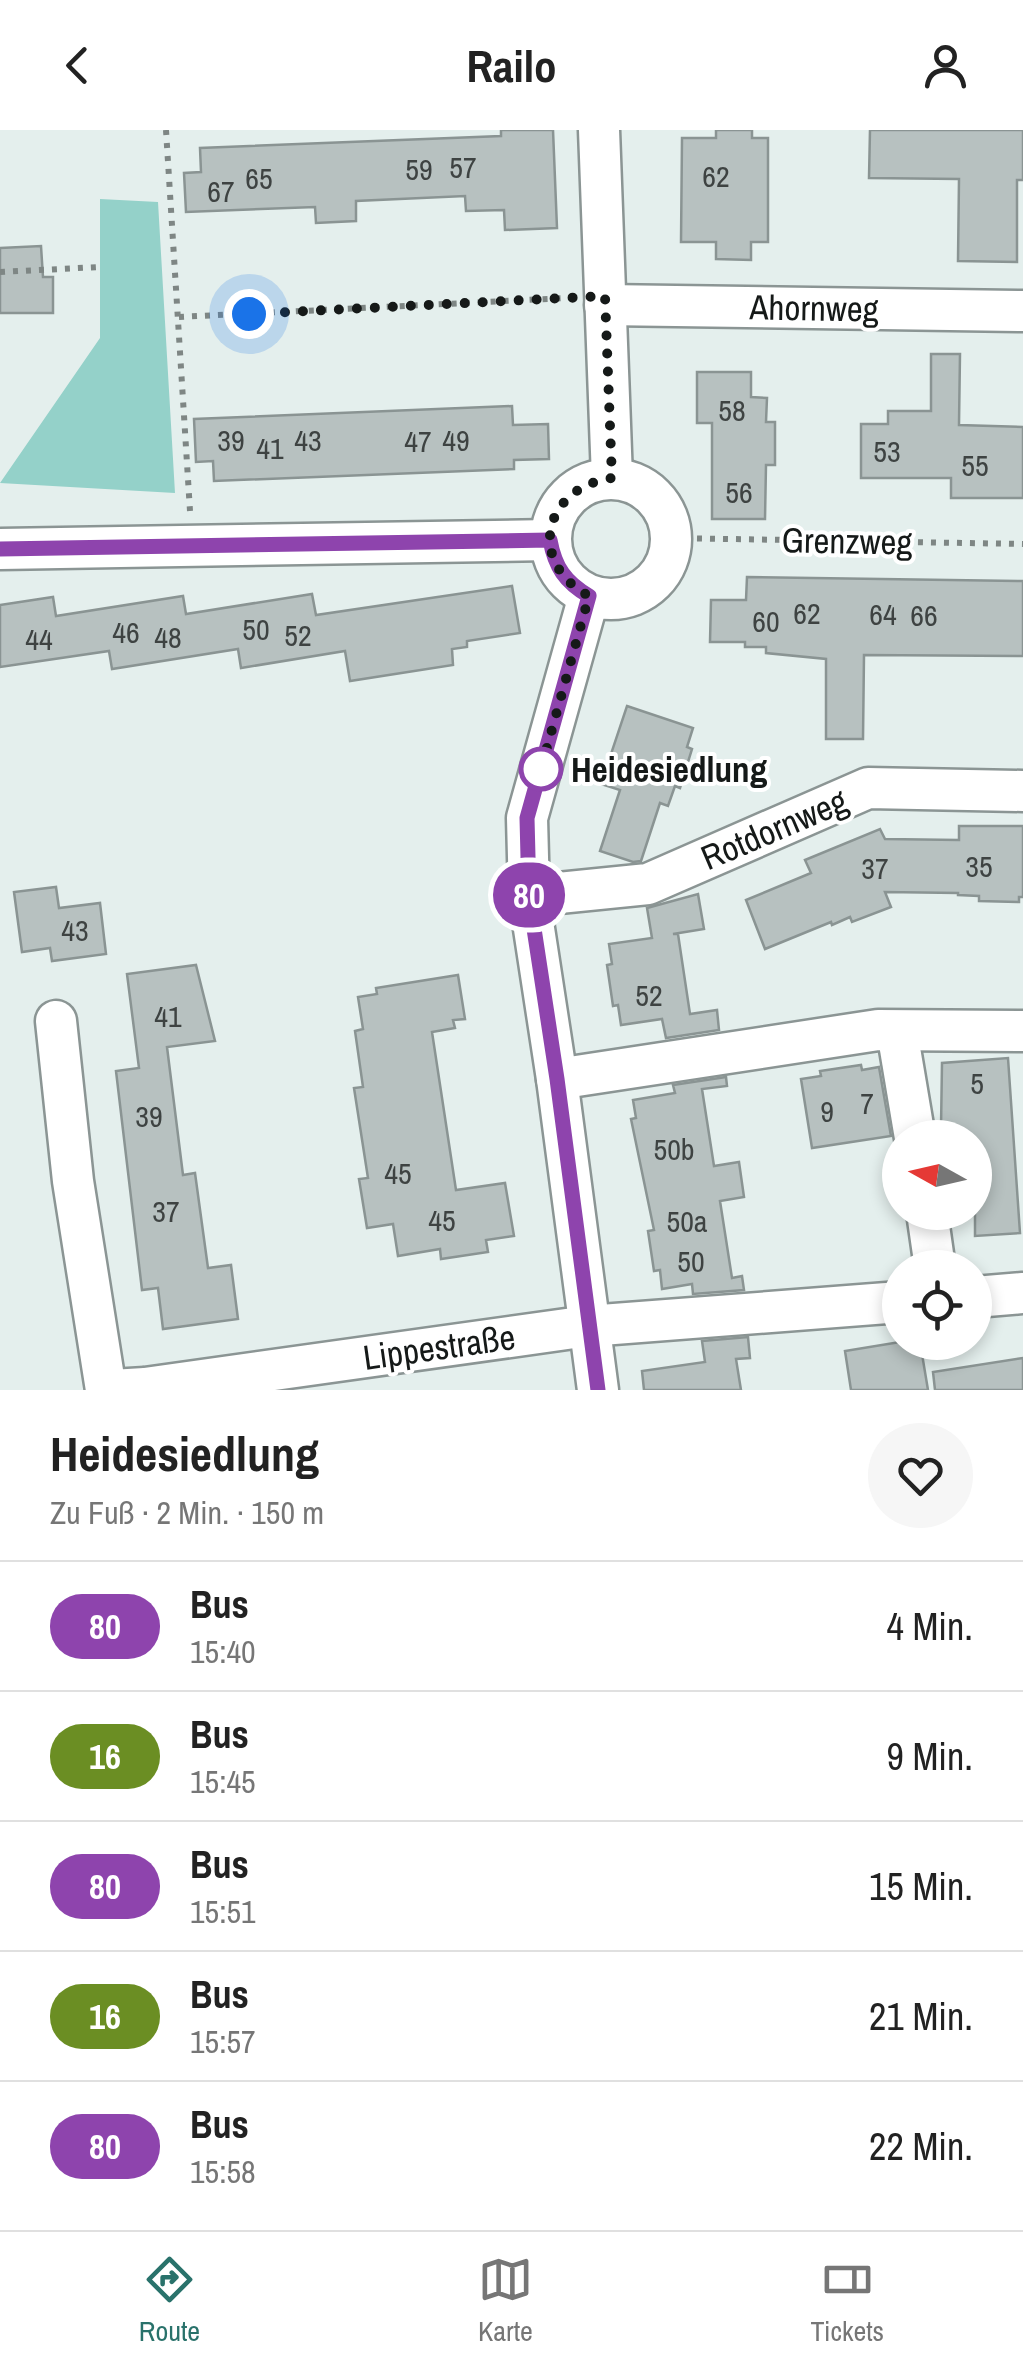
<!DOCTYPE html>
<html lang="de">
<meta charset="utf-8">
<style>
:root{--surface:#fff;--page:#f6f6f6;--text:#222;--muted:#767676;--line:#e0e0e0;--accent:#29726b}
body{margin:0;font-family:"Archivo Narrow",sans-serif;background:var(--page);color:var(--text);height:100vh;display:flex;flex-direction:column;font-size:38px;white-space:nowrap}
*{box-sizing:border-box;margin:0}
p{font-size:32px;color:var(--muted)}
.icon{flex:none;width:55px;height:55px;fill:none;stroke:currentColor;stroke-width:2;stroke-linecap:round;stroke-linejoin:round}
.map{position:relative;height:1260px;overflow:hidden}
.panel{display:flex;flex-direction:column;background:var(--surface);flex:1}
.panel>*{flex:none}
.badge{padding:0 20px;border-radius:32px;font-size:35px;line-height:65px}
.needle{width:65px;rotate:278deg}
.fabs{position:absolute;left:882px;top:990px;display:grid;gap:20px}
.fabs a{display:grid;place-items:center;width:110px;height:110px;border-radius:50%;background:var(--surface);box-shadow:0 5px 15px #0003;font-size:50px}
.you{position:absolute;width:50px;height:50px;margin:-25px;border:8px solid #fff;border-radius:50%;background:#1a73e8;box-shadow:0 0 0 15px #1a73e833}
.map>.badge{position:absolute;translate:-50% -50%;box-shadow:0 0 0 5px #fff}
.round{display:grid;place-items:center;flex:none;width:105px;height:105px;border-radius:52px;background:var(--page)}
.head{display:flex;align-items:center;justify-content:space-between;height:170px;padding:0 50px}
h1{font-size:48px;font-weight:700;line-height:75px}
ul{padding:0;list-style:none}
li{display:flex;align-items:center;gap:30px;height:130px;padding:0 50px;border-top:2px solid var(--line)}
li div{flex:1}
li b{display:block;font-size:38px}
li em{font-style:normal}
li .badge{min-width:110px;font-weight:700;text-align:center}
header{display:flex;justify-content:space-between;align-items:center;height:130px;padding:0 50px;background:var(--surface);font-size:45px;font-weight:700}
.dock{display:flex;justify-content:space-around;align-items:center;height:140px;border-top:2px solid var(--line);background:var(--surface);font-size:28px;color:var(--muted)}
.dock a{display:grid;justify-items:center;gap:5px}
.dock .on{color:var(--accent)}
.map>svg:first-child{display:block}
</style>
<header><svg class="icon" aria-label="back" viewBox="0 0 24 24"><path d="M15 5l-7 7 7 7"/></svg>Railo<svg class="icon" aria-label="person" viewBox="0 0 24 24"><circle cx="12" cy="8" r="4"/><path d="M4 21q1-7 8-7t8 7"/></svg></header>
<div class="map">
<svg width="1023" height="1260" viewBox="0 0 1023 1260">
<rect width="100%" height="100%" fill="#e4efed"/>
<!-- green -->
<polygon fill="#94d1c9" points="100,69 158,72 175,363 0,353 100,208"/>
<!-- building -->
<g fill="#b7c1c0" stroke="#8a9493" stroke-width="2.5">
<polygon points="501,0 553,0 557,98 505,100 504,80 466,81 465,66 356,71 356,91 316,93 315,77 186,82 184,43 201,42 200,18 501,6"/>
<polygon points="716,0 752,0 752,8 768,8 768,112 751,112 751,130 716,129 716,112 681,112 682,8 716,8"/>
<polygon points="870,0 1023,0 1023,50 1017,50 1017,132 958,131 959,49 869,48"/>
<polygon points="41,116 43,147 53,147 53,183 0,183 0,118"/>
<polygon points="931,224 960,224 959,295 1023,297 1023,368 951,368 951,348 861,348 861,294 888,294 888,281 931,281"/>
<polygon points="697,242 751,242 751,267 767,268 766,292 775,292 775,335 766,335 765,389 712,389 712,293 697,293"/>
<polygon points="512,276 513,295 548,294 549,329 514,330 514,339 214,351 213,331 196,332 194,289"/>
<polygon points="747,447 1023,451 1023,526 864,525 863,609 826,609 826,529 766,523 766,517 745,517 745,512 710,512 711,470 746,470"/>
<polygon points="512,456 520,503 467,511 467,517 452,519 453,535 350,551 345,521 241,538 238,519 112,539 109,521 0,537 0,475 53,467 56,486 183,466 186,484 312,464 316,485"/>
<polygon points="627,576 693,598 687,617 692,619 680,658 675,656 668,676 660,673 641,731 633,732 600,721 620,660 601,654"/>
<polygon points="959,696 1023,696 1023,767 1019,767 1019,772 979,771 979,766 958,765 958,763 885,762 891,777 852,792 850,787 832,795 831,792 765,819 746,770 811,743 805,730 880,699 885,709 959,710"/>
<polygon points="56,757 59,778 100,773 106,824 52,831 50,818 22,822 14,762"/>
<polygon points="698,764 704,799 673,804 678,804 690,884 717,880 719,900 666,908 662,889 621,895 618,875 613,876 607,835 612,834 609,814 652,808 647,778"/>
<polygon points="196,835 215,911 167,917 183,1045 195,1043 208,1138 231,1135 238,1189 163,1199 158,1158 142,1160 116,941 139,938 127,844"/>
<polygon points="458,845 465,889 453,890 455,898 432,902 456,1060 505,1053 514,1106 486,1110 488,1122 441,1129 440,1119 398,1126 393,1094 367,1098 359,1049 368,1048 354,958 363,957 355,901 363,899 358,867 377,864 376,858"/>
<polygon points="1008,928 1020,1103 975,1106 975,1008 948,1008 947,998 941,998 942,933"/>
<polygon points="861,935 862,940 879,937 891,1006 812,1018 801,949 821,946 820,941"/>
<polygon points="726,947 727,956 702,959 714,1036 739,1032 744,1067 720,1071 732,1148 742,1146 744,1160 693,1164 692,1154 662,1159 660,1140 654,1141 648,1101 654,1100 631,989 636,988 633,970 675,963 673,955"/>
<polygon points="748,1207 750,1228 736,1229 741,1260 644,1260 642,1241 705,1232 702,1211"/>
<polygon points="900,1212 920,1212 928,1260 851,1260 845,1221"/>
<polygon points="1023,1228 1023,1260 935,1260 933,1242"/>
</g>
<g fill="none" stroke-linecap="round" stroke-linejoin="round">
<!-- minor casing -->
<g stroke="#8b9594" stroke-width="45">
<g id="minor">
<polyline points="599,0 612,348"/>
<polyline points="605,175 1023,181"/>
<circle cx="611" cy="409" r="60"/>
<polyline points="0,419 550,410"/>
<polyline points="589,466 527,688 529,766 557,949 598,1260"/>
<polyline points="529,766 648,754 868,658 1023,661"/>
<polyline points="56,891 73,1051 106,1260"/>
<polyline points="897,901 915,1008"/>
<polyline points="557,949 878,900 1023,901"/>
<polyline points="927,1082 935,1138"/>
<polyline points="975,1167 1023,1163"/>
<polyline points="112,1260 145,1258 588,1196 900,1172"/>
</g>
</g>
<!-- path -->
<g stroke="#7e8684" stroke-width="6" stroke-dasharray="5 8" stroke-linecap="butt">
<polyline points="166,0 190,381"/>
<polyline points="0,142 100,137"/>
<polyline points="179,187 567,168"/>
<polyline points="671,408 1023,414"/>
</g>
<!-- minor -->
<use href="#minor" stroke="#fff" stroke-width="40"/>
</g>
<g fill="none" stroke-linecap="round" stroke-linejoin="round">
<!-- line casing -->
<g stroke="#fff" stroke-width="22">
<path id="line" d="M 0,419 L 550,410 C 555,437 565,452 589,466 L 527,688 L 529,766 L 557,949 L 598,1260"/>
</g>
<!-- line -->
<use href="#line" stroke="#8e44ad" stroke-width="15"/>
<!-- walk -->
<path stroke="#151918" stroke-width="10" stroke-dasharray="0 18" d="M 249,184 L 605,166 L 612,348 C 543,358 526,432 589,466 L 541,639"/>
</g>
<!-- markers -->
<circle fill="#fff" stroke="#8e44ad" stroke-width="5" cx="541" cy="639" r="20"/>
<g text-anchor="middle" dominant-baseline="central" stroke-width="8" stroke-linejoin="round" paint-order="stroke">
<!-- number labels -->
<g font-size="30" fill="#3e4342">
<text x="463" y="37">57</text>
<text x="419" y="39">59</text>
<text x="716" y="46">62</text>
<text x="259" y="48">65</text>
<text x="221" y="61">67</text>
<text x="732" y="280">58</text>
<text x="231" y="310">39</text>
<text x="308" y="310">43</text>
<text x="456" y="310">49</text>
<text x="418" y="311">47</text>
<text x="270" y="318">41</text>
<text x="887" y="321">53</text>
<text x="975" y="335">55</text>
<text x="739" y="362">56</text>
<text x="807" y="483">62</text>
<text x="883" y="484">64</text>
<text x="924" y="485">66</text>
<text x="766" y="491">60</text>
<text x="256" y="499">50</text>
<text x="126" y="502">46</text>
<text x="298" y="505">52</text>
<text x="168" y="507">48</text>
<text x="39" y="509">44</text>
<text x="979" y="736">35</text>
<text x="875" y="738">37</text>
<text x="75" y="800">43</text>
<text x="649" y="865">52</text>
<text x="168" y="886">41</text>
<text x="977" y="953">5</text>
<text x="867" y="973">7</text>
<text x="827" y="981">9</text>
<text x="149" y="986">39</text>
<text x="674" y="1019">50b</text>
<text x="398" y="1043">45</text>
<text x="166" y="1081">37</text>
<text x="442" y="1090">45</text>
<text x="687" y="1091">50a</text>
<text x="691" y="1131">50</text>
</g>
<!-- street labels -->
<g font-size="35" fill="#151918" stroke="#fff">
<text transform="translate(814 178) rotate(1)">Ahornweg</text>
<text transform="translate(847 411) rotate(1)">Grenzweg</text>
<text transform="translate(774 699) rotate(-23)">Rotdornweg</text>
<text transform="translate(439 1217) rotate(-8)">Lippestraße</text>
</g>
<!-- stop labels -->
<g font-size="35" font-weight="bold" fill="#151918" stroke="#fff" text-anchor="start">
<text x="571" y="639">Heidesiedlung</text>
</g>
</g>
</svg>
<div class="fabs">
<a><svg class="needle" viewBox="-14 -14 28 28"><path d="M0-13l5 13h-10z" fill="#e53935"/><path d="M0 13l5-13h-10z" fill="#767676"/></svg></a>
<a><svg class="icon" aria-label="locate" viewBox="0 0 24 24"><circle cx="12" cy="12" r="6"/><path d="M12 2v4M12 18v4M2 12h4M18 12h4"/></svg></a>
</div>
<div class="you" style="left:249px;top:184px"></div>
<b class="badge" style="left:529px;top:765px;background:#8e44ad;color:#fff">80</b>
</div>
<section class="panel">
<div class="head"><div><h1>Heidesiedlung</h1><p>Zu Fuß · 2 Min. · 150 m</p></div><a class="round"><svg class="icon" aria-label="heart" viewBox="0 0 24 24"><path d="M12 20l-8-8c-3-5 5-10 8-4 3-6 11-1 8 4z"/></svg></a></div>
<ul>
<li><span class="badge" style="background:#8e44ad;color:#fff">80</span><div><b>Bus</b><p>15:40</p></div><em>4 Min.</em></li>
<li><span class="badge" style="background:#6b8e23;color:#fff">16</span><div><b>Bus</b><p>15:45</p></div><em>9 Min.</em></li>
<li><span class="badge" style="background:#8e44ad;color:#fff">80</span><div><b>Bus</b><p>15:51</p></div><em>15 Min.</em></li>
<li><span class="badge" style="background:#6b8e23;color:#fff">16</span><div><b>Bus</b><p>15:57</p></div><em>21 Min.</em></li>
<li><span class="badge" style="background:#8e44ad;color:#fff">80</span><div><b>Bus</b><p>15:58</p></div><em>22 Min.</em></li>
</ul>
</section>
<nav class="dock">
<a class="on"><svg class="icon" aria-label="directions" viewBox="0 0 24 24"><path d="M12 3l9 9-9 9-9-9zM9 14v-3h6M13 9l2 2-2 2"/></svg>Route</a>
<a><svg class="icon" aria-label="map" viewBox="0 0 24 24"><path d="M3 6l6-2 6 2 6-2v14l-6 2-6-2-6 2zM9 4v14M15 6v14"/></svg>Karte</a>
<a><svg class="icon" aria-label="tickets" viewBox="0 0 24 24"><path d="M3 7h18v10H3zM15 7v10"/></svg>Tickets</a>
</nav>
